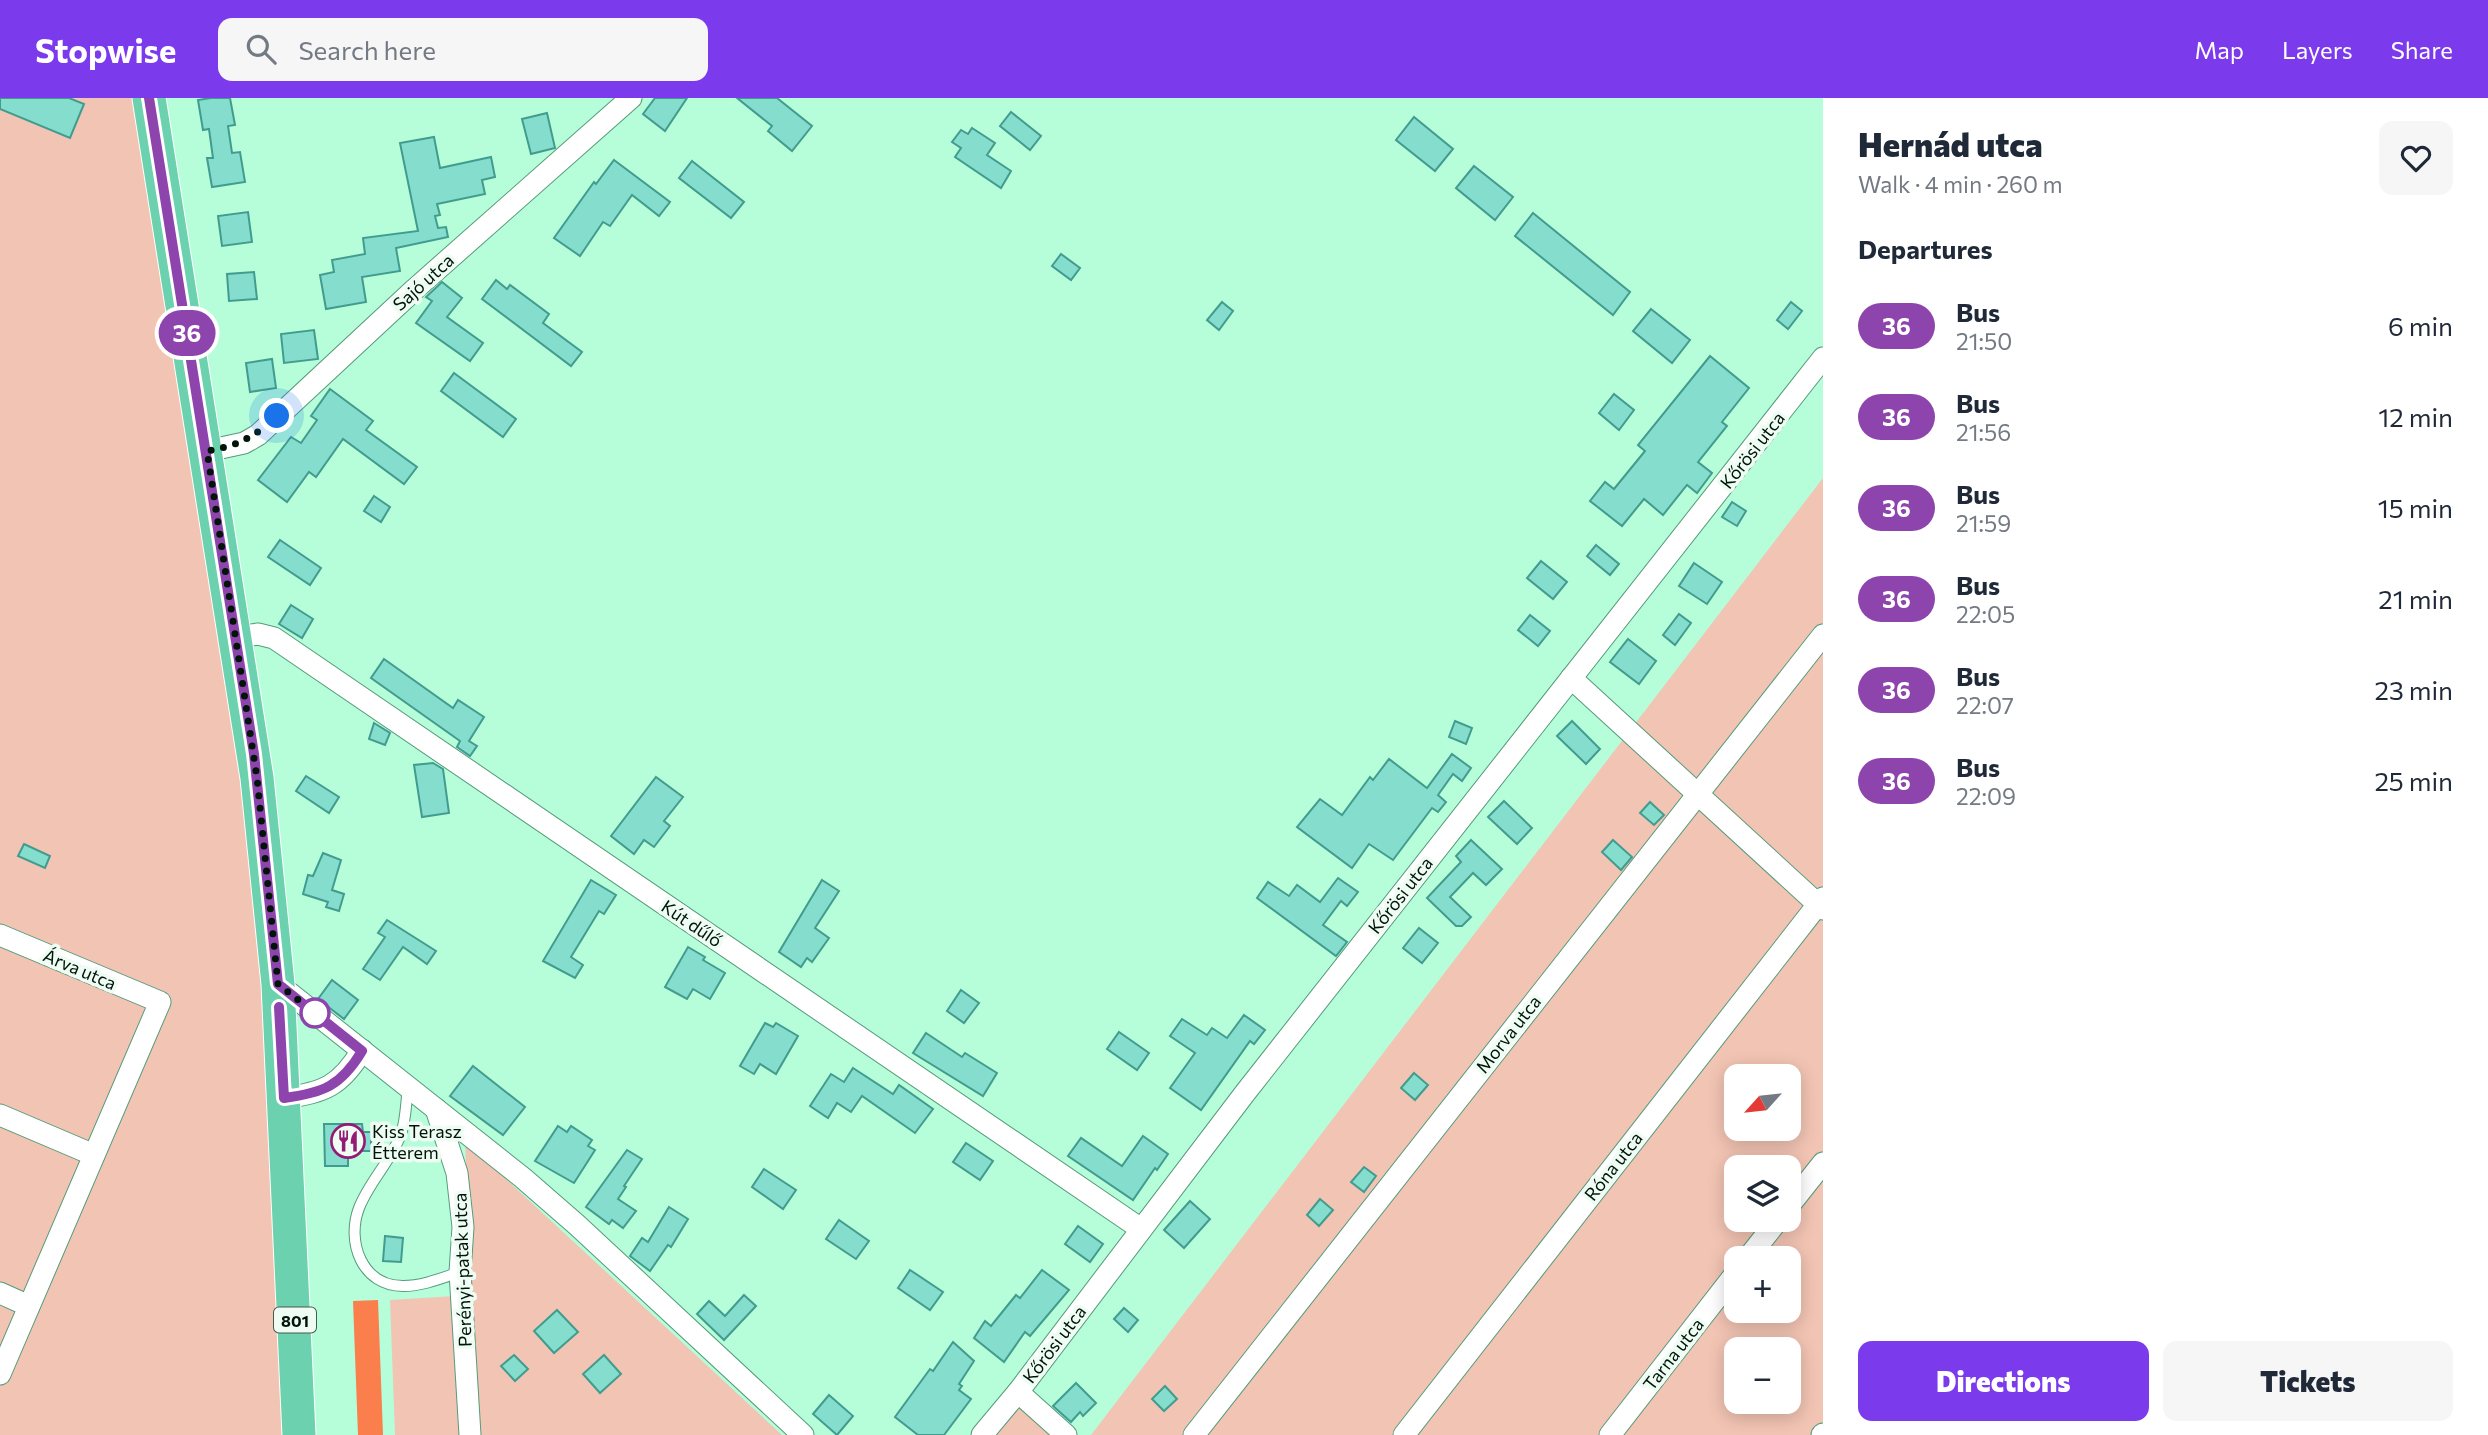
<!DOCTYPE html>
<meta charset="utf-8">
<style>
:root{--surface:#fff;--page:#f6f6f7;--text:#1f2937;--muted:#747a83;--accent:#7c3aed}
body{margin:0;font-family:Commissioner,sans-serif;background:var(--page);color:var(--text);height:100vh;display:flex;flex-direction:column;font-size:26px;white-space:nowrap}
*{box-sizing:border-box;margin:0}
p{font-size:23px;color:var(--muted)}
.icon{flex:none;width:38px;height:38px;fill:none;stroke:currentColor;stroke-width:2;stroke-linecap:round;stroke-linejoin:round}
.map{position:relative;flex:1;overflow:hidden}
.panel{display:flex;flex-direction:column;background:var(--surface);width:665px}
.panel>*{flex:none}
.badge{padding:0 14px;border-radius:23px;font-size:24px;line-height:46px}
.needle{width:46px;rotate:243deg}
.fabs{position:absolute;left:1724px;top:966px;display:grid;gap:14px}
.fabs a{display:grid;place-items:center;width:77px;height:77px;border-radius:14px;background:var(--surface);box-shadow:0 4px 18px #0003;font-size:35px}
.you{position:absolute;width:35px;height:35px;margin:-18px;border:5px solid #fff;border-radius:50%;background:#1a73e8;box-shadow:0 0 0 10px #1a73e833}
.map>.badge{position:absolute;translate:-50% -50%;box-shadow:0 0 0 4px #fff}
h2{padding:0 35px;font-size:26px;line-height:63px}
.round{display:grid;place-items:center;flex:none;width:74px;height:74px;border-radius:14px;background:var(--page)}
.summary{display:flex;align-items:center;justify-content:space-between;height:119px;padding:0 35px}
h1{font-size:33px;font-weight:800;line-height:52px}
.button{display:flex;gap:14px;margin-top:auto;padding:14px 35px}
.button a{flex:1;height:80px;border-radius:14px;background:var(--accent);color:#fff;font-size:28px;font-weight:800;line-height:80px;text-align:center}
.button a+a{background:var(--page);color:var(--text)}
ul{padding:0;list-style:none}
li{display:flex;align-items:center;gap:21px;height:91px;padding:0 35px}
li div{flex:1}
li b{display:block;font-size:26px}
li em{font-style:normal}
li .badge{min-width:77px;font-weight:700;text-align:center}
header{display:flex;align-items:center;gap:42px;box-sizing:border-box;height:98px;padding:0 35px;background:var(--accent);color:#fff}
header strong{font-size:33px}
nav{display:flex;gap:38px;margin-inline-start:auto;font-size:24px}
.search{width:490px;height:63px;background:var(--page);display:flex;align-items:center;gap:18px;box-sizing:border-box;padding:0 24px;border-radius:14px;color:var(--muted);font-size:26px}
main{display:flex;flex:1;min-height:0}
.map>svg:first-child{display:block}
</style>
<header>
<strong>Stopwise</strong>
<div class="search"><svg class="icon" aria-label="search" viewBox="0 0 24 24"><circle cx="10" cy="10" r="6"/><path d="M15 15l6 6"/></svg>Search here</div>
<nav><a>Map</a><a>Layers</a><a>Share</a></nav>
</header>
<main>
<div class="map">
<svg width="1823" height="1337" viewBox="0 0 1823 1337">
<rect width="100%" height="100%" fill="#b5fed9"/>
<!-- green -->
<g fill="#f2c4b3" fill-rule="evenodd">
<polygon points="0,0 149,0 229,500 299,1337 0,1337"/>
<path d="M 1823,380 L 1823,1337 L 1091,1337 ZM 1736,978 L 1788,978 L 1788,1031 L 1736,1031 ZM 1736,1069 L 1788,1069 L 1788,1122 L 1736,1122 ZM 1736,1160 L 1788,1160 L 1788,1213 L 1736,1213 ZM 1736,1251 L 1788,1251 L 1788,1304 L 1736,1304 Z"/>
<polygon points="465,1043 782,1337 395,1337 390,1202 471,1197"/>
<polygon points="1015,1285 1076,1337 974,1337"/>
</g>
<!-- forest -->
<polygon fill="#fa7f4d" points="378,1202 383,1337 358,1337 353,1203"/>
<!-- building -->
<g fill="#85ddce" stroke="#429c8e" stroke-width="2">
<polygon points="0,0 69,0 84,6 70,40 0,11"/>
<polygon points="211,0 230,0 235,27 228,28 232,55 240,54 245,84 212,89 207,60 213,60 209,31 203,32 198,2"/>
<polygon points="655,0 687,0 665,33 643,16"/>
<polygon points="737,0 777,0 812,28 792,53 768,33 772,28"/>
<polygon points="1011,14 1041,38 1030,52 1000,28"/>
<polygon points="547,15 555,50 531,56 522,21"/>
<polygon points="1414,19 1453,51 1435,73 1396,42"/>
<polygon points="972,30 995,45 987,57 1011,73 1001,90 955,59 961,50 952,44 961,32 968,36"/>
<polygon points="434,39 440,70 491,59 495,79 482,82 485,96 437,106 440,117 435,118 438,130 446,129 448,139 396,150 400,173 362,179 366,204 326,211 320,177 334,174 332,162 365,156 363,140 418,133 400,45"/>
<polygon points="614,62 670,104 659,118 632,97 610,128 603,124 580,158 554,140 594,84 596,86"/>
<polygon points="692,63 744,104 731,120 679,80"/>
<polygon points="1474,68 1513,99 1495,122 1456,90"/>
<polygon points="248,114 252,144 222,148 218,118"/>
<polygon points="1533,115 1630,194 1613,217 1515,138"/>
<polygon points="1061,156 1080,170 1071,182 1052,168"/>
<polygon points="254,174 257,201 229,203 227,176"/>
<polygon points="496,182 507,191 510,187 549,216 543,225 582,254 571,268 482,201"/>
<polygon points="442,184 462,200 447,219 483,245 470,263 416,225 432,203 426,199"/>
<polygon points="1222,204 1233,213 1219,232 1207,222"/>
<polygon points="1791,204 1802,213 1788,231 1777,222"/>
<polygon points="1651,211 1690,242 1672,265 1633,233"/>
<polygon points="314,232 318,261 284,265 281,236"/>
<polygon points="1710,258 1749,290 1722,324 1727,328 1698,364 1712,375 1697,395 1687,387 1663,417 1644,401 1622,428 1590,403 1605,384 1614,391 1645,353 1638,347"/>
<polygon points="272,261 276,290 250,294 246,265"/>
<polygon points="454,275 516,321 503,339 441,293"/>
<polygon points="330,291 373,323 366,332 417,369 404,386 343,341 316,379 309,374 287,404 258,382 291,339 301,345 317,322 311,318"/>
<polygon points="1614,296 1634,312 1619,332 1599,315"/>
<polygon points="374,398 390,409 381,424 364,413"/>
<polygon points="1732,404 1746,413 1737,428 1722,419"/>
<polygon points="280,442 321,470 310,487 268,459"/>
<polygon points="1596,447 1619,466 1610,477 1587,458"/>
<polygon points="1541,463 1567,484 1553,501 1527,480"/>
<polygon points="1694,465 1722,484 1707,506 1679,488"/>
<polygon points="291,507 313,521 302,540 279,526"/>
<polygon points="1679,516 1691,525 1675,547 1663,537"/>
<polygon points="1530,517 1550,533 1538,548 1518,532"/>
<polygon points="1628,541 1656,563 1639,586 1610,564"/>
<polygon points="384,561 453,610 458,602 484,619 469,643 477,648 470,658 457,649 460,643 371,580"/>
<polygon points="1455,623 1472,630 1466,646 1449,639"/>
<polygon points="1572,623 1600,651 1586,666 1557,638"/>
<polygon points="374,625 390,635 385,647 369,641"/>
<polygon points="1452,656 1471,670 1462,683 1453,676 1438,697 1446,704 1438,714 1432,710 1393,762 1369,746 1352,770 1297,729 1320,701 1342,717 1370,679 1373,682 1389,661 1427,690"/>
<polygon points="433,665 443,671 449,715 422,719 414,667"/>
<polygon points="306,678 339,699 329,715 296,693"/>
<polygon points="656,679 683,699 664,723 670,728 654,749 644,742 634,756 611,738"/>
<polygon points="1504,703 1532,730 1517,746 1488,719"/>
<polygon points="1650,704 1664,717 1654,727 1640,715"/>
<polygon points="1471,742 1502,771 1486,787 1473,775 1450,799 1471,819 1462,828 1456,828 1427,800 1461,764 1456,758"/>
<polygon points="1613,742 1632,759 1621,772 1602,754"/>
<polygon points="24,746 50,758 45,770 18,758"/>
<polygon points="323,755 341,762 332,792 344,796 339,813 326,809 328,804 303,796 308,777 313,778"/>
<polygon points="1338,780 1358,794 1347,808 1341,803 1323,827 1347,844 1336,858 1257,800 1268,784 1289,798 1297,787 1320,804"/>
<polygon points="591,782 616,797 604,816 599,813 571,859 583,867 575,880 543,863"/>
<polygon points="822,782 839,793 815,830 829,840 812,864 807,860 801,869 779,854"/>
<polygon points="387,822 436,853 427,866 403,849 380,882 363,871 385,839 378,835"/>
<polygon points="1419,830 1438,845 1422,865 1403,850"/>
<polygon points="688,849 705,859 703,862 725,875 710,901 693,891 687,901 665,889"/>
<polygon points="332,882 358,902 344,921 318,901"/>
<polygon points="961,892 979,905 964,925 947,913"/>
<polygon points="1244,917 1265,932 1254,946 1250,943 1201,1012 1170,990 1195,955 1170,938 1182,921 1207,937 1212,930 1227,940"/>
<polygon points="765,925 773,929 776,925 798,938 776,976 760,966 754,976 740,968"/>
<polygon points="1119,934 1149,955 1137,972 1107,951"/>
<polygon points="926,935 962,959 965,955 997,975 983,998 913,955"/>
<polygon points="473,968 525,1009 503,1037 450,998"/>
<polygon points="853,970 893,996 899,987 933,1011 915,1035 862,998 851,1014 837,1005 828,1020 810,1008 831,976 844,984"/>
<polygon points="1414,975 1428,987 1415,1002 1401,990"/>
<polygon points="324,1026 362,1026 363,1034 371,1034 371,1053 348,1053 348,1068 325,1068"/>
<polygon points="558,1028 567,1034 571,1028 592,1042 588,1048 595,1052 574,1085 535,1063"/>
<polygon points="1143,1038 1168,1056 1157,1072 1155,1070 1133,1102 1068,1058 1081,1040 1122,1068"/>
<polygon points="966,1045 993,1063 980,1082 953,1064"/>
<polygon points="627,1052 642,1061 624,1088 626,1089 618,1101 636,1113 623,1130 612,1122 609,1126 586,1109"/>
<polygon points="1364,1069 1376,1078 1364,1094 1351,1084"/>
<polygon points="764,1071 796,1092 783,1111 752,1089"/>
<polygon points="1320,1101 1333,1112 1319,1128 1307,1117"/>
<polygon points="1190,1103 1210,1121 1184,1150 1164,1132"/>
<polygon points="669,1109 688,1121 671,1149 668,1147 650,1173 630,1158 642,1140 648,1144"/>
<polygon points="839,1122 869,1143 856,1161 826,1141"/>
<polygon points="1078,1128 1103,1146 1090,1164 1065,1146"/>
<polygon points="385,1138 403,1140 401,1164 383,1163"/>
<polygon points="910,1172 943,1194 930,1212 898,1190"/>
<polygon points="1042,1172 1069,1192 1030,1238 1025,1234 1004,1264 974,1240 985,1223 991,1228 1016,1197 1020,1200"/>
<polygon points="744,1197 756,1208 724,1242 697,1216 709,1203 725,1218"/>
<polygon points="1124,1210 1138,1222 1128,1234 1114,1221"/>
<polygon points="557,1212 578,1234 554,1255 534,1233"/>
<polygon points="953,1244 974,1263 959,1286 962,1288 959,1292 971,1301 944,1337 918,1337 895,1319 930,1271 933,1273"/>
<polygon points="514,1257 528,1271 515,1283 501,1268"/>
<polygon points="604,1257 621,1276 600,1295 583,1276"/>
<polygon points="1076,1285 1096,1305 1083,1318 1080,1314 1071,1324 1053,1308"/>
<polygon points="1165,1288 1177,1301 1164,1313 1152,1301"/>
<polygon points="829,1297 853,1318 837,1337 813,1316"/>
</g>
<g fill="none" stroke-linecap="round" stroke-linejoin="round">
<!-- service casing -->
<g stroke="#559b7a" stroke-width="12">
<path id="service" d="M 408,989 C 406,1004 406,1022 401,1036 C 391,1063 369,1084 359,1110 C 346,1144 362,1188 403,1188 C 423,1188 442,1180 460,1174"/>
</g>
<!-- minor casing -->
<g stroke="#559b7a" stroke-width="23">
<g id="minor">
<polyline points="207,353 244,345 258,337 415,191 631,0"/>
<polyline points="237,539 258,536 274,540 1141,1131"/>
<polyline points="1571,580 1823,811"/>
<polyline points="0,837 160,904 0,1276"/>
<polyline points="278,886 523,1080 577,1127 803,1337"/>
<path d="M 284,1000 C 323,995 341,988 362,952"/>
<polyline points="436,1011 457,1075 463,1129 460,1174 470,1337"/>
<polyline points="0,1017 94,1057"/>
<polyline points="1788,1109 1823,1065"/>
<polyline points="1748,1160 1778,1122"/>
<polyline points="0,1195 29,1208"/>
<polyline points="1018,1294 1066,1337"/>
<polyline points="982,1337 1018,1294 1245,995 1823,260"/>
<polyline points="1194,1337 1823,537"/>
<polyline points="1404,1337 1823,800"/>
<polyline points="1610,1337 1736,1175"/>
<polyline points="1822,1337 1823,1336"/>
</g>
</g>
<!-- primary casing -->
<g stroke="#fff" stroke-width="35">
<polyline id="primary" points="149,0 257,680 278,886 299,1337"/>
</g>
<!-- service -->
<use href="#service" stroke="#fff" stroke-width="10"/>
<!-- minor -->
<use href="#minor" stroke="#fff" stroke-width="21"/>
<!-- primary -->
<use href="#primary" stroke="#6cd1af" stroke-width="33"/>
</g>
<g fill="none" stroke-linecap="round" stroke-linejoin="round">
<!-- line casing -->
<g stroke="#fff" stroke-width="16">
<path id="line" d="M 149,0 L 254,656 L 278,886 L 362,953 C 341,988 323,995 284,1000 L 279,909"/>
</g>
<!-- line -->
<use href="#line" stroke="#8e44ad" stroke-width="10"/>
<!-- walk -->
<path stroke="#001408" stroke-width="7" stroke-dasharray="0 12.6" d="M 277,318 C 255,339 237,348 207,353 L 257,680 L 278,886 L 315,915"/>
</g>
<!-- icons -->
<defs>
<g id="restaurant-ring" transform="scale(1.75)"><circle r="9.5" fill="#eefcf4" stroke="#951a75" stroke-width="1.5"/><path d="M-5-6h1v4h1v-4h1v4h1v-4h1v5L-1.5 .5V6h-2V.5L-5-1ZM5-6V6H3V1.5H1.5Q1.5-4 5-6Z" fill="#951a75"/></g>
</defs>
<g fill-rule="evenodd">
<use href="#restaurant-ring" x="348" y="1043"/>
</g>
<!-- markers -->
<circle fill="#fff" stroke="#8e44ad" stroke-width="3.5" cx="315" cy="915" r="14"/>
<g text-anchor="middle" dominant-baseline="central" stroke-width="7" stroke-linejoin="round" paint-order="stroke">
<!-- shield labels -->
<rect fill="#eefcf4" stroke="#475a4f" stroke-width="2" x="274" y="1209.5" width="42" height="25" rx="5"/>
<g font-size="16" font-weight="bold" fill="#001408">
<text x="295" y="1222">801</text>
</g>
<!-- street labels -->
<g font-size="18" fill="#001408" stroke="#eefcf4">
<text transform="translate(423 184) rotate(-42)">Sajó utca</text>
<text transform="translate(1752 352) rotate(-52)">Kőrösi utca</text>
<text transform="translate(1400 797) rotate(-52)">Kőrösi utca</text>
<text transform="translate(692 825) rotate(34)">Kút dűlő</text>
<text transform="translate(80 871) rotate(23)">Árva utca</text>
<text transform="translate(1508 936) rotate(-52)">Morva utca</text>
<text transform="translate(1613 1068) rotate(-52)">Róna utca</text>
<text transform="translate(462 1172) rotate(-92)">Perényi-patak utca</text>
<text transform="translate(1054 1246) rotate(-53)">Kőrösi utca</text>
<text transform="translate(1673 1256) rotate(-52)">Tarna utca</text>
</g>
<!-- poi labels -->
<g font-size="18" fill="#001408" stroke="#eefcf4" text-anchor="start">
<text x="372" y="1033">Kiss Terasz<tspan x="372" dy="21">Étterem</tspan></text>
</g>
</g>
</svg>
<div class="fabs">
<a><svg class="needle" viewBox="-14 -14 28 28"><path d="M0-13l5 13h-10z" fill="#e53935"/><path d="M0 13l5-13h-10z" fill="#747a83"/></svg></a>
<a><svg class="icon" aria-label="layers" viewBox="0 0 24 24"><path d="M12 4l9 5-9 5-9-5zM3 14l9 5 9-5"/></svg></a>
<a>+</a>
<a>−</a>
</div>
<div class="you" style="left:277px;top:318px"></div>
<b class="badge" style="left:187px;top:235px;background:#8e44ad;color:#fff">36</b>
</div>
<section class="panel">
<div class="summary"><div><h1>Hernád utca</h1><p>Walk · 4 min · 260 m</p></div><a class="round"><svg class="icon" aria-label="heart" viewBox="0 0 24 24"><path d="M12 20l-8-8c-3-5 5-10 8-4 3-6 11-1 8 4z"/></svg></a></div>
<h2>Departures</h2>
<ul>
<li><span class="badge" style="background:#8e44ad;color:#fff">36</span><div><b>Bus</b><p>21:50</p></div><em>6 min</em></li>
<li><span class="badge" style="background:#8e44ad;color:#fff">36</span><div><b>Bus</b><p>21:56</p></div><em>12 min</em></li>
<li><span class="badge" style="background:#8e44ad;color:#fff">36</span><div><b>Bus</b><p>21:59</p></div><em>15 min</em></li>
<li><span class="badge" style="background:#8e44ad;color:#fff">36</span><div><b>Bus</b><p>22:05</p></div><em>21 min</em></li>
<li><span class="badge" style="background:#8e44ad;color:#fff">36</span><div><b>Bus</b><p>22:07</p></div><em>23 min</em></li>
<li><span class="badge" style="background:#8e44ad;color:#fff">36</span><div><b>Bus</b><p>22:09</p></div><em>25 min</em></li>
</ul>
<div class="button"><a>Directions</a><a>Tickets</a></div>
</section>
</main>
